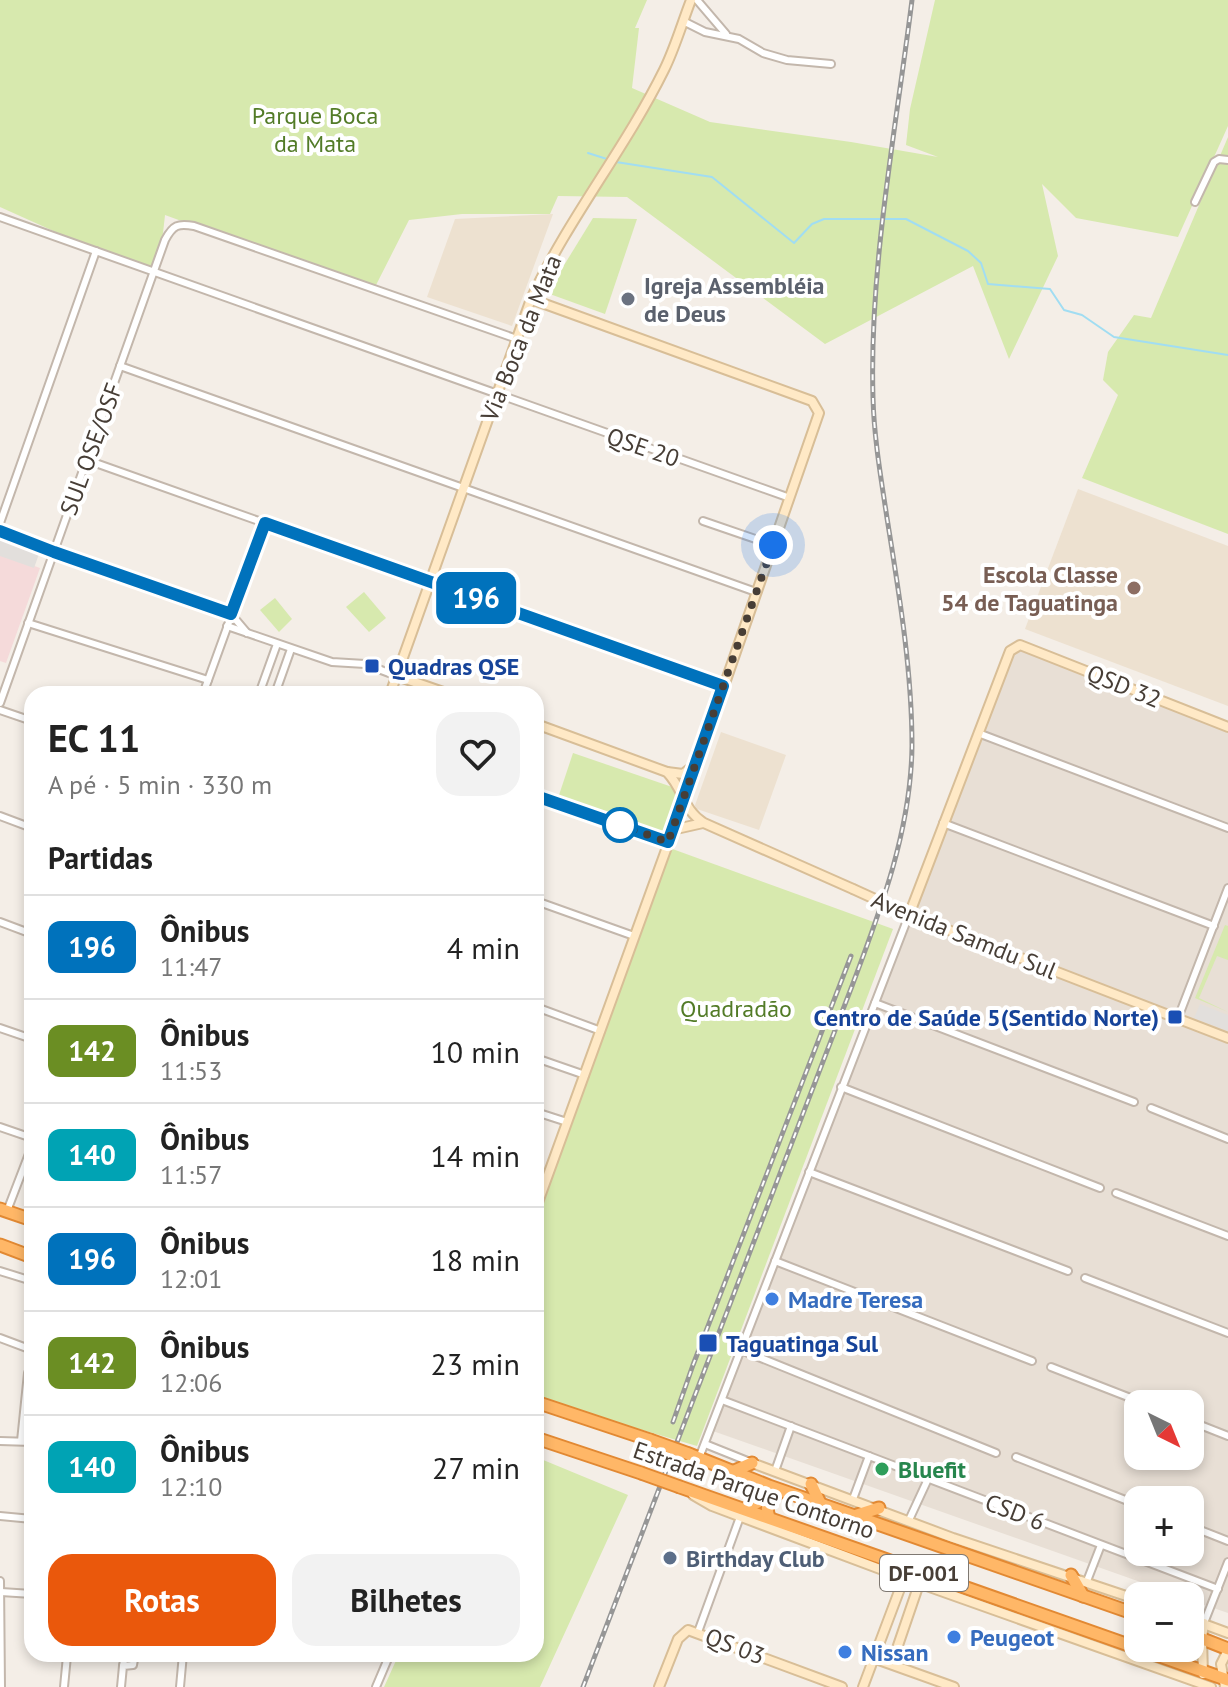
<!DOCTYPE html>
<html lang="pt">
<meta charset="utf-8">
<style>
:root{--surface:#fff;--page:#f2f2f2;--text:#222;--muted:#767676;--line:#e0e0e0;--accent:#ea580c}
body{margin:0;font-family:"PT Sans",sans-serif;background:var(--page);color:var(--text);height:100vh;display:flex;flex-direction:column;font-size:30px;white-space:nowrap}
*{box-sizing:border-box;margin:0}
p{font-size:26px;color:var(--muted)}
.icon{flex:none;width:44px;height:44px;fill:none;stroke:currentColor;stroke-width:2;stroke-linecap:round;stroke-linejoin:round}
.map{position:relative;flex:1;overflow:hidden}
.panel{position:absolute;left:24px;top:686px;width:520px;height:976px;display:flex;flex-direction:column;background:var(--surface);border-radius:24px;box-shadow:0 4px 12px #0003}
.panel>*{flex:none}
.badge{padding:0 16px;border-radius:12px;font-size:28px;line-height:52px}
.needle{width:52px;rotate:137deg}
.buttons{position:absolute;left:1124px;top:1390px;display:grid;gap:16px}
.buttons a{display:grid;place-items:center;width:80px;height:80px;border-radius:16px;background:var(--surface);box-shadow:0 4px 12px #0003;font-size:40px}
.you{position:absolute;width:40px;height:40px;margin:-20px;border:6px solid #fff;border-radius:50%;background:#1a73e8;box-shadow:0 0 0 12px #1a73e833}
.map>.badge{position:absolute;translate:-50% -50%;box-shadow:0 0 0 4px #fff}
h2{padding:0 24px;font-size:30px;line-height:72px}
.round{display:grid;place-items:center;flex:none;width:84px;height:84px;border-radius:24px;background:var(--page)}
.headline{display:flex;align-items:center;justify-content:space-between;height:136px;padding:0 24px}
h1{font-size:38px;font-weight:800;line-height:60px}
.action{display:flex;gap:16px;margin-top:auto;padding:16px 24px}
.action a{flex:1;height:92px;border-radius:24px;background:var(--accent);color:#fff;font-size:32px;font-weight:800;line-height:92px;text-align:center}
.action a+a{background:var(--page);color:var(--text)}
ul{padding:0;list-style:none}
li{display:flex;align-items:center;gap:24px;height:104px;padding:0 24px;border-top:2px solid var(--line)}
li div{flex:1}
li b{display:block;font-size:30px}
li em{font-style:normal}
li .badge{min-width:88px;font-weight:700;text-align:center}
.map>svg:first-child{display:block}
</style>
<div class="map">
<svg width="1228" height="1687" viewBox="0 0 1228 1687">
<rect width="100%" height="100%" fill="#f4eee7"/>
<!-- residential -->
<path fill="#e8dfd5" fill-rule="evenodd" d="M 1015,643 L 1228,728 L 1228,1613 L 1190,1600 L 1190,1596 L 1180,1596 L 710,1430 ZM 1138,1404 L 1190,1404 L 1190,1456 L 1138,1456 ZM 1138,1500 L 1190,1500 L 1190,1552 L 1138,1552 Z"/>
<!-- education -->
<g fill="#ede1d0">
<polygon points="553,214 512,326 427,297 455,219"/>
<polygon points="1078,489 1228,546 1228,706 1025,629"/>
<polygon points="721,732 786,755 759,830 694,808"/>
</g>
<!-- medical -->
<polygon fill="#f5dada" points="0,554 40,568 6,663 0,661"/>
<!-- green -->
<g fill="#d7e9ae">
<polygon points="0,0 647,0 635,28 639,28 632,88 710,122 851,142 938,157 906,145 910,109 935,0 1228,0 1228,126 1178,237 1076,218 1042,184 1058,256 1009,359 973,266 825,344 627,197 558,196 550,214 462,214 409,220 373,291 165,215 158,278 0,207"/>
<polygon points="1228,137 1228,534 1082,478 1118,395 1103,380 1108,352 1134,315 1151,318"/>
<polygon points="593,218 637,219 605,314 547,293"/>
<polygon points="364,592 386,618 369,632 346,607"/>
<polygon points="275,598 292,619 279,632 260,610"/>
<polygon points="573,753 678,789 661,837 558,798"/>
<polygon points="667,847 893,929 697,1446 536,1399 536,1214"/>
<polygon points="1225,925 1228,926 1228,960 1217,956 1199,998 1228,1012 1195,998"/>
<polygon points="536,1457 628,1495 540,1687 384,1687 399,1654 536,1654"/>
</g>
<!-- parking -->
<g fill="#e2dfdc">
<polygon points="0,540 39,554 34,568 0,556"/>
<polygon points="1200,1004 1228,1015 1228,1031 1194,1018"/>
</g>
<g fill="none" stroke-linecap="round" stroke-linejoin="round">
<!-- stream -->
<g stroke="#a1ddf2" stroke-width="2">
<polyline points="588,153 610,160"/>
<polyline points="616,162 712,177 794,243 812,224 824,219 906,219 968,251 981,263 988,284 1050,289 1064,310 1082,315 1114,337 1228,355"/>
</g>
<!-- street casing -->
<g stroke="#c3b7ac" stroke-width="10">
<g id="street">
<polyline points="697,0 726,34"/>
<polyline points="683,21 705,32 739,39 763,53 787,60 831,64"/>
<polyline points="1195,202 1214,162 1219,159 1228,160"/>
<polyline points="0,217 790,498"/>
<polyline points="120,366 756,592"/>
<polyline points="87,460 723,686"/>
<polyline points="703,521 773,545"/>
<polyline points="0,523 96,251"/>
<polyline points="0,531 54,552 231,614 247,633"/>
<polyline points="28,623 208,680"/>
<polyline points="227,626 332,662 365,664 397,676"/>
<polyline points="203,694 265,523"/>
<polyline points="259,694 277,644"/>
<polyline points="275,694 291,649"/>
<path d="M 0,703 L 165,240 C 173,225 178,223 194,226 L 517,339"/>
<polyline points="0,710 32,721"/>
<polyline points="978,733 1228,828"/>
<polyline points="0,816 32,828"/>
<polyline points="943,823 1214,926"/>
<polyline points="536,901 634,936"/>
<polyline points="0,922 32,934"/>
<polyline points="875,1003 1134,1102"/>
<polyline points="536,1007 601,1031"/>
<polyline points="1178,1018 1228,888"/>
<polyline points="0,1028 32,1039"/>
<polyline points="536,1058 585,1075"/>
<polyline points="841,1087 1100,1188"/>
<polyline points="1151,1108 1228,1139"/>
<polyline points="536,1112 567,1122"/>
<polyline points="0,1127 32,1138"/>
<polyline points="809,1172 1068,1271"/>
<polyline points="1116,1193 1228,1236"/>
<polyline points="7,1211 32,1146"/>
<polyline points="775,1261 1032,1361"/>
<polyline points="0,1271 32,1281"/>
<polyline points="1085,1278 1228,1333"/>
<polyline points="0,1338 32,1350"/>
<polyline points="741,1350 996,1453"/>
<polyline points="1051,1367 1146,1404"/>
<polyline points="722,1400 1218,1589"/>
<polyline points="1190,1421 1228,1436"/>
<polyline points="0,1441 32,1442"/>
<polyline points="21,1441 28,1373"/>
<polyline points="705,1444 750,1462"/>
<polyline points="1016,1457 1138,1505"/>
<polyline points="699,1458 909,915"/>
<polyline points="775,1471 791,1426"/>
<polyline points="853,1499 869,1456"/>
<polyline points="0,1516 32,1519"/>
<polyline points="909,1520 928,1479"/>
<polyline points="1190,1526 1228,1541"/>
<polyline points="0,1581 1,1687"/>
<polyline points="1087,1581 1101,1545"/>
<polyline points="1,1592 32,1594"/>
<polyline points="1204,1623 1228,1562"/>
<polyline points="698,1632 740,1517"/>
<polyline points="123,1666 125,1654"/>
<polyline points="64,1687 67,1656 77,1654"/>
<polyline points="121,1687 123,1666 133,1665 135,1654"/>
<polyline points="180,1687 183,1654"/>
<polyline points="376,1687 390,1654"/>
</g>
</g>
<!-- secondary casing -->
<g stroke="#d8be97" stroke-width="12">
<g id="secondary">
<polyline points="531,299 812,401 819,413 691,781 536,1208"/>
<polyline points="397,676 449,694"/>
<path d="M 390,694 L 531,299 C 568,219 625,149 664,70 C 675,48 682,23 691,0"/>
<path d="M 536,724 L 667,772 C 685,791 682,809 704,823 L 853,889"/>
<polyline points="667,772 683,774 696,764"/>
<polyline points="536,796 668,842"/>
<polyline points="672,830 703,823"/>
<polyline points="907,914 1228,1038"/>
<polyline points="909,915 1010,651 1020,645 1228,727"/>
<polyline points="752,1463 953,1538 1138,1600"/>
<polyline points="693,1495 712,1506 904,1578 1211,1687"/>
<polyline points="1190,1619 1228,1633"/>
<polyline points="876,1659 954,1687"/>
<polyline points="892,1663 919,1584"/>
<polyline points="1203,1674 1202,1639 1204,1623"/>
<polyline points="659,1687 678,1639 688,1630 842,1687"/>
<polyline points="863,1687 904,1578"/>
<polyline points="1225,1687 1221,1664 1228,1650"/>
</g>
</g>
<!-- highway casing -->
<g stroke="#e28933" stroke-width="15">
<g id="highway">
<polyline points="0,1209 32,1220"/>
<polyline points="0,1245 32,1257"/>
<polyline points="536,1402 650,1440"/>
<polyline points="536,1438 641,1473"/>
<polyline points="689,1454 769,1486 1138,1615"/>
<polyline points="732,1472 752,1463"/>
<polyline points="811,1484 820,1503"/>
<polyline points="680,1487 1228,1680"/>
<polyline points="745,1509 758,1502 760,1491 757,1482"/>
<polyline points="857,1515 879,1508"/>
<path d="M 769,1517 C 764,1504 771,1498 781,1491"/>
<polyline points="1071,1575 1083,1596"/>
<polyline points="1190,1634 1228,1649"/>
</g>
</g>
<!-- street -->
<use href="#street" stroke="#fff" stroke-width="6"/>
<!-- secondary -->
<use href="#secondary" stroke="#ffe9c6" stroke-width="8"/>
<!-- highway -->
<use href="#highway" stroke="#ffb767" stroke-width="11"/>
<!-- rail casing -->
<g stroke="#969696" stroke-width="5">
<g id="rail">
<polyline points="673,1422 693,1365 851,956"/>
<path d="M 583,1687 L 852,986 C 881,909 911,830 912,746 C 912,670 899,593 887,518 C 881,478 874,438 873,398 C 869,268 896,129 912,0"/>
</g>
</g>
<!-- rail -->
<use href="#rail" stroke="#fff" stroke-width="2" stroke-dasharray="6" stroke-linecap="butt"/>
<!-- secondary-bridge casing -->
<g stroke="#d8be97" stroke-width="12" stroke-linecap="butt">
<polyline id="secondary-bridge" points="853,889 899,910"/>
</g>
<!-- highway-bridge casing -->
<g stroke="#e28933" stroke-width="15" stroke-linecap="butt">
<g id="highway-bridge">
<polyline points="650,1440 689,1454"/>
<polyline points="641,1473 680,1487"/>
</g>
</g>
<!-- secondary-bridge -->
<use href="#secondary-bridge" stroke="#ffe9c6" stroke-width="8"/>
<!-- highway-bridge -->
<use href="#highway-bridge" stroke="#ffb767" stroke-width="11"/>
</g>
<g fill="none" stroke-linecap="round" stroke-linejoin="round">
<!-- line casing -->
<g stroke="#fff" stroke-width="18">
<polyline id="line" points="0,531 54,552 231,614 265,523 723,686 668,842 536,796"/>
</g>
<!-- line -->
<use href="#line" stroke="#0072bc" stroke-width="12"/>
<!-- walk -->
<polyline stroke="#473e36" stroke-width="8" stroke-dasharray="0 14.4" points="620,825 668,842 773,545"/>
</g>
<!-- markers -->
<circle fill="#6b7280" stroke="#fff" stroke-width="3" cx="628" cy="299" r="8"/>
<circle fill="#8d6e63" stroke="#fff" stroke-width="3" cx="1134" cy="588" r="8"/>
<g fill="#1a4fb4" stroke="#fff" stroke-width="3">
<rect x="364" y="658" width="16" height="16" rx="4"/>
<rect x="1167" y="1009" width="16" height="16" rx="4"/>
<rect x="698" y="1333" width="20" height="20" rx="4"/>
</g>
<circle fill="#fff" stroke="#0072bc" stroke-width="4" cx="620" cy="825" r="16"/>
<g fill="#3f7fe0" stroke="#fff" stroke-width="3">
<circle cx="772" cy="1299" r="8"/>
<circle cx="954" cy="1637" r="8"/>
<circle cx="845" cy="1652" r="8"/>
</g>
<circle fill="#2e9e5b" stroke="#fff" stroke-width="3" cx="882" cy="1469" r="8"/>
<circle fill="#5c6f8a" stroke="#fff" stroke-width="3" cx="670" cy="1558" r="8"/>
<g text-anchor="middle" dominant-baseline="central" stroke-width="8" stroke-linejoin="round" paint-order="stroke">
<!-- shield labels -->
<rect fill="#fff" stroke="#7e7872" stroke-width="2" x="880" y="1555" width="88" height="36" rx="6"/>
<g font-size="22" font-weight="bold" fill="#473e36">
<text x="924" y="1573">DF-001</text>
</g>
<!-- park labels -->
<g font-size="24" fill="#527b27" stroke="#fff">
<text x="315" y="115">Parque Boca<tspan x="315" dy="28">da Mata</tspan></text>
<text x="736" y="1008">Quadradão</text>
</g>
<!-- worship labels -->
<g font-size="24" font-weight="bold" fill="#5b616d" stroke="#fff" text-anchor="start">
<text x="644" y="285">Igreja Assembléia<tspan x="644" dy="28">de Deus</tspan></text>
</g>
<!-- street labels -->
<g font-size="24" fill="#473e36" stroke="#fff">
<text transform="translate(521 338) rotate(-68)">Via Boca da Mata</text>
<text transform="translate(643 447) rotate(19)">QSE 20</text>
<text transform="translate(91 449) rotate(-70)">SUL OSE/OSF</text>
<text transform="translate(1124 686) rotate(22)">QSD 32</text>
<text transform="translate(964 935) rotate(22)">Avenida Samdu Sul</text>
<text transform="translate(754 1490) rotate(19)">Estrada Parque Contorno</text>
<text transform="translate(1015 1512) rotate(21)">CSD 6</text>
<text transform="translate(735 1646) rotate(21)">QS 03</text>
</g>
<!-- education labels -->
<g font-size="24" font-weight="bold" fill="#785e54" stroke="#fff" text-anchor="end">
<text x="1118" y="574">Escola Classe<tspan x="1118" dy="28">54 de Taguatinga</tspan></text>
</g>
<!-- transit labels -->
<g font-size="24" font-weight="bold" fill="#164399" stroke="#fff" text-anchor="start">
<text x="388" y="666">Quadras QSE</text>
<text x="1159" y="1017" text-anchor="end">Centro de Saúde 5(Sentido Norte)</text>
<text x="726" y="1343">Taguatinga Sul</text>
</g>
<!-- shop labels -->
<g font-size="24" font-weight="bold" fill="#366cbe" stroke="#fff" text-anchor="start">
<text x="788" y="1299">Madre Teresa</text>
<text x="970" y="1637">Peugeot</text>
<text x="861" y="1652">Nissan</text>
</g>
<!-- leisure labels -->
<g font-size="24" font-weight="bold" fill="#27864d" stroke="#fff" text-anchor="start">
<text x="898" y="1469">Bluefit</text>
</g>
<!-- service labels -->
<g font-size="24" font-weight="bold" fill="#4e5e75" stroke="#fff" text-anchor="start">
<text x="686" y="1558">Birthday Club</text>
</g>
</g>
</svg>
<div class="buttons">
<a><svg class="needle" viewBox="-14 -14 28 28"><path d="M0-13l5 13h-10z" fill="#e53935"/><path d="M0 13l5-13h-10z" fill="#767676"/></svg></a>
<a>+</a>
<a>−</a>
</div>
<div class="you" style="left:773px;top:545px"></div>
<b class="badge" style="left:476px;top:598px;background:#0072bc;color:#fff">196</b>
<section class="panel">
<div class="headline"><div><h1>EC 11</h1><p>A pé · 5 min · 330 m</p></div><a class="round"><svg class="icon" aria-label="heart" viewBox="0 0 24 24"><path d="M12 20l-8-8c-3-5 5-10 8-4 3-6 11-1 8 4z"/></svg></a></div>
<h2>Partidas</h2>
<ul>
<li><span class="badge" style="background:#0072bc;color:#fff">196</span><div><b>Ônibus</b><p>11:47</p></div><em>4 min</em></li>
<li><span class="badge" style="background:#6b8e23;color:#fff">142</span><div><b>Ônibus</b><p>11:53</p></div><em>10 min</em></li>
<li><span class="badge" style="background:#00a3b4;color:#fff">140</span><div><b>Ônibus</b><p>11:57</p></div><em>14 min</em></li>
<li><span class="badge" style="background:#0072bc;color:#fff">196</span><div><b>Ônibus</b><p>12:01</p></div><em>18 min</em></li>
<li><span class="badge" style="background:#6b8e23;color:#fff">142</span><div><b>Ônibus</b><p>12:06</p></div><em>23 min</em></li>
<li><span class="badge" style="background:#00a3b4;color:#fff">140</span><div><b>Ônibus</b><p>12:10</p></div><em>27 min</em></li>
</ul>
<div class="action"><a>Rotas</a><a>Bilhetes</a></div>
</section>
</div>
